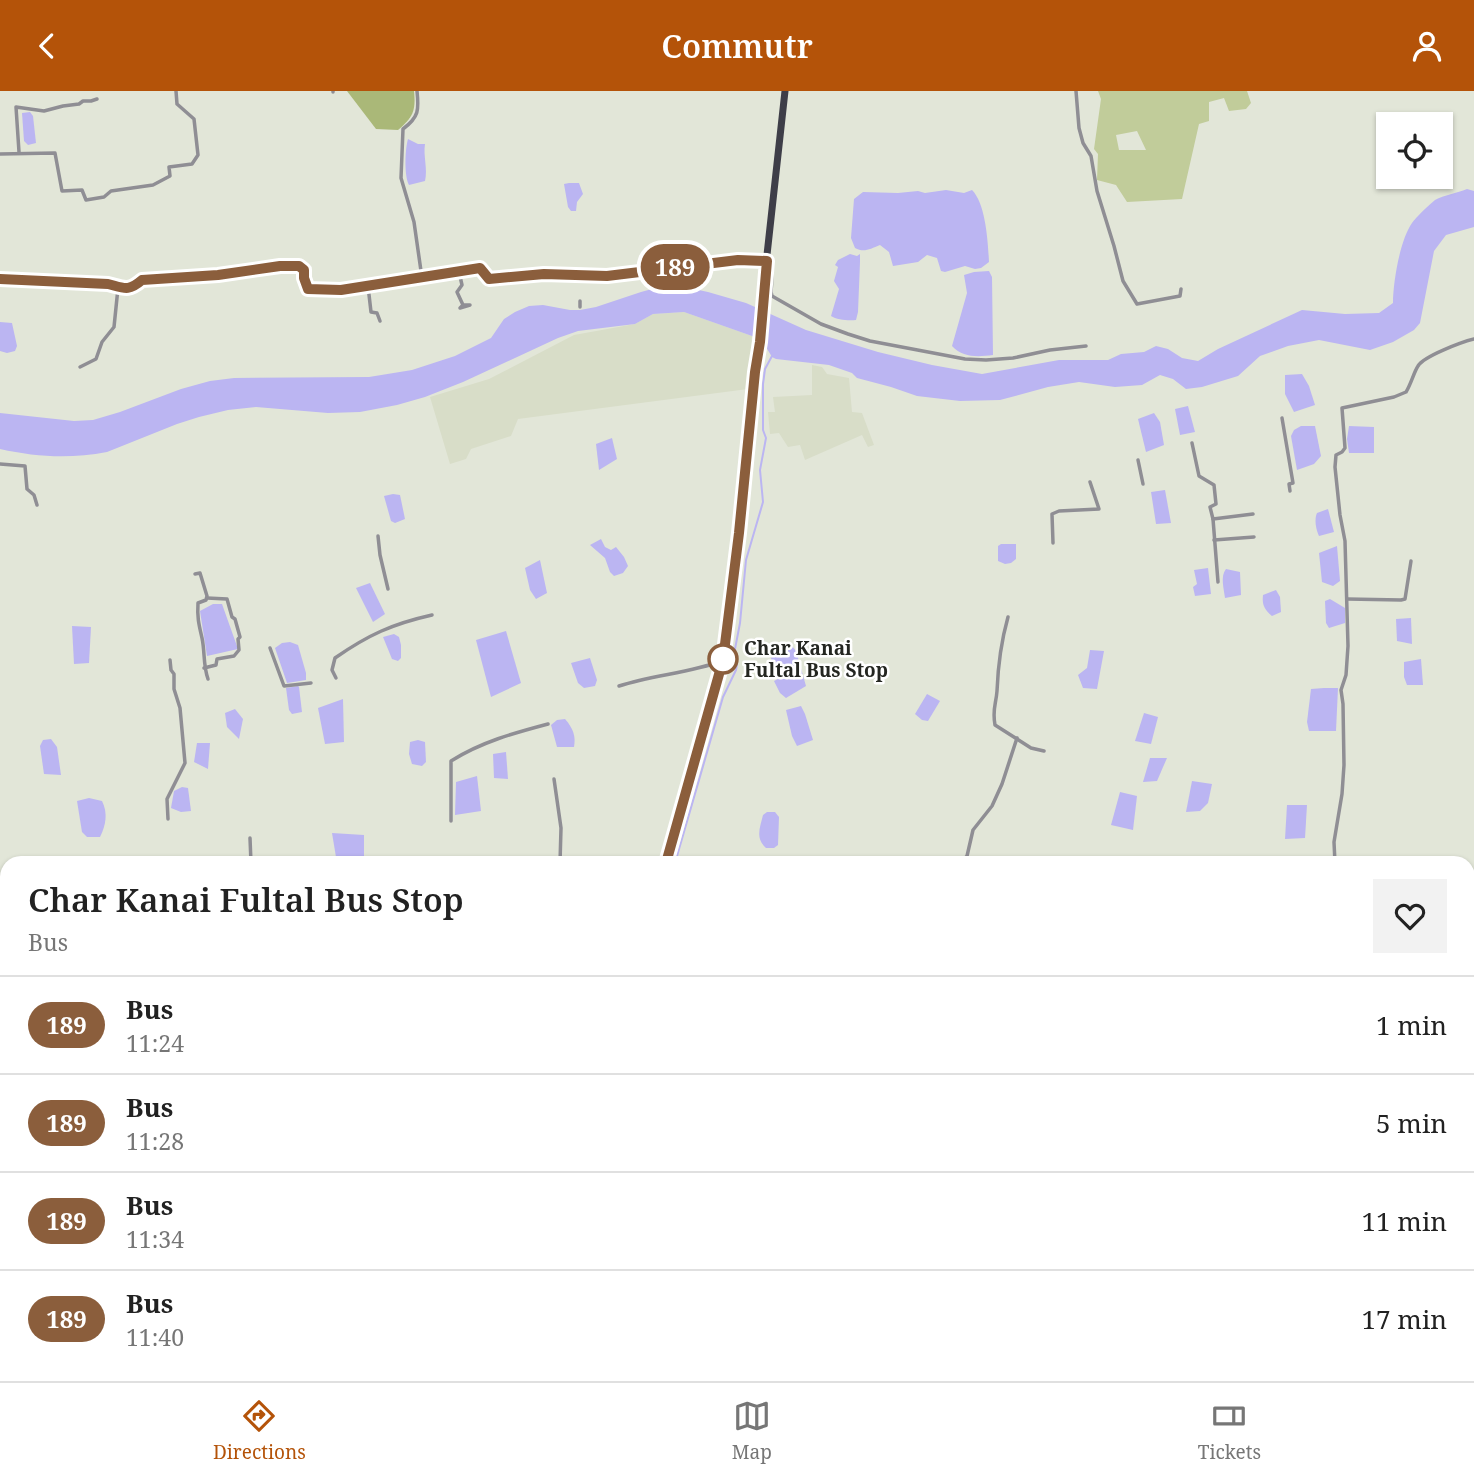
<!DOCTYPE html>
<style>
:root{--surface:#fff;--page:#f2f2f2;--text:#222;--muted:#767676;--line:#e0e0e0;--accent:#b45309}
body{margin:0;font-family:"Noto Serif",serif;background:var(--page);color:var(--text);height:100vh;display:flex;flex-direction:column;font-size:26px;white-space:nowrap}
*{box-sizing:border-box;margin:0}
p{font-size:23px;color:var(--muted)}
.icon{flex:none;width:38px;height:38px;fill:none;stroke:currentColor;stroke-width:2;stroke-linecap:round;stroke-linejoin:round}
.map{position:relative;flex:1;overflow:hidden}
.drawer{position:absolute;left:0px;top:765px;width:1475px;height:527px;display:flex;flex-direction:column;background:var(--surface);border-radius:21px 21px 0 0;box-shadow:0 2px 5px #0004}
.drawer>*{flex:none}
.badge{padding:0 14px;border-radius:23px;font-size:24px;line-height:46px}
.buttons{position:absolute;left:1376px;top:21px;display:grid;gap:14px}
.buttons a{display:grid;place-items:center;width:77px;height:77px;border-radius:0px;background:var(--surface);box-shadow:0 2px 5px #0004;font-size:35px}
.map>.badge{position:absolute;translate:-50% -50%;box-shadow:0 0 0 4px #fff}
.round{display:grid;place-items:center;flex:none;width:74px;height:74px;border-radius:0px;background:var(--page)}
.head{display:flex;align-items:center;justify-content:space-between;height:119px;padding:0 28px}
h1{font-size:33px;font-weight:600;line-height:52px}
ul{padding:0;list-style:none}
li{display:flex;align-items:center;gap:21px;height:98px;padding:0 28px;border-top:2px solid var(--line)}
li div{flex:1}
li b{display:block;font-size:26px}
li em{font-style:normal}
li .badge{min-width:77px;font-weight:700;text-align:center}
header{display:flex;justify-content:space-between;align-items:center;height:91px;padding:0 28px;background:var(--accent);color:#fff;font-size:32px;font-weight:600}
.tab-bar{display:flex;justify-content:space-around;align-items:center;height:98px;border-top:2px solid var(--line);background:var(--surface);font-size:19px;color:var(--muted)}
.tab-bar a{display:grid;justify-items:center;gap:4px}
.tab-bar .active{color:var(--accent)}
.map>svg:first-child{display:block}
</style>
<header><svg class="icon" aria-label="back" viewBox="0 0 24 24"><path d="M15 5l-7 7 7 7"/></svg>Commutr<svg class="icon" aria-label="person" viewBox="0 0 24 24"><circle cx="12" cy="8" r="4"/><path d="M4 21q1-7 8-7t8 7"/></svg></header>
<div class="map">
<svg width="1474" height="1290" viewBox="0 0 1474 1290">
<rect width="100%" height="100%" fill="#e2e6d8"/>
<!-- built -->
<g fill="#d8ddc8">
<polygon points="684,221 752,245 748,298 518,328 511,345 471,358 466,368 450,373 430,306 489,288 574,244 635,233 653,223"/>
<polygon points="812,274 822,276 827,283 849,287 852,321 862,322 874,354 868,356 862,344 805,369 800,354 788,356 779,342 770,343 768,321 775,321 773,306 812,304"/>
</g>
<!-- green -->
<path fill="#c1cc9a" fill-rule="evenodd" d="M 1098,0 L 1247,0 L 1251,12 L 1246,18 L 1229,20 L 1224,7 L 1209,11 L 1209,30 L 1199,33 L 1182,108 L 1127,111 L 1116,94 L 1097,89 L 1098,63 L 1094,58 L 1101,8 ZM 1137,40 L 1146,59 L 1119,59 L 1116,44 Z"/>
<!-- forest -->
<path fill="#aab878" d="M 347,0 L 414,0 C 416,20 413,26 398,39 L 376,38 Z"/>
<!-- water -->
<g fill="#bbb5f2">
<polygon points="30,21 33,25 36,52 28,54 24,50 22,22"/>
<path d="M 408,48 L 418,53 L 425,53 C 423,65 428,78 425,90 L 409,94 C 404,85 405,58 408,48 Z"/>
<polygon points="569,92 579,92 583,103 577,111 576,120 571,120 568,116 564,93"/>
<path d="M 1467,98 L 1474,100 L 1474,136 L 1446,144 L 1434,160 L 1420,232 L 1414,239 L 1393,251 L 1370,259 L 1319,249 L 1288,255 L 1260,265 L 1238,285 L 1202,296 L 1186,298 L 1173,288 L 1160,284 L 1142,294 L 1115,296 L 1079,291 L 1048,296 L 1000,309 L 960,310 L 917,305 L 891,296 L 857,287 L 852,282 L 829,274 L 776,268 L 772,266 L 763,251 L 752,245 L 684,221 L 653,223 L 635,233 L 578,240 L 558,247 L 463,291 L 425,306 L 397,314 L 360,321 L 328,322 L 256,316 L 228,319 L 199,326 L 177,333 L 107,361 C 70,368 36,366 0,358 L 0,322 L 74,330 L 93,329 L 120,321 L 181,298 L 210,290 L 234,287 L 369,286 L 412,279 L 455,265 L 491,247 L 504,228 L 515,221 L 529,215 L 543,214 L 570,219 L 580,219 L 596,216 L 641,201 L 663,195 L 680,195 L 708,201 L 746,212 L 806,239 L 878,261 L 932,274 L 982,283 L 1059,269 L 1108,269 L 1121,263 L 1144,261 L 1156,255 L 1168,258 L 1182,267 L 1198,270 L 1218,258 L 1302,219 L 1345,223 L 1379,222 L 1393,212 C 1393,191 1400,149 1412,132 C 1416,126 1430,113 1435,109 C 1444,104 1457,102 1467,98 Z"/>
<path d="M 946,99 L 964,102 L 972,99 C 986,113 988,152 989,171 L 981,177 L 975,178 L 965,175 L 945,181 L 941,180 L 937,167 L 927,164 L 918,171 L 893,175 L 889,161 L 880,154 C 870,158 864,162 855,157 L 851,147 L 854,108 L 863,101 L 898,102 L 918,100 L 925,102 Z"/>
<path d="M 850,163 L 857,165 L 860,163 L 860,171 L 858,221 L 856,229 C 849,230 837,229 831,225 L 839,198 L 834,190 L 838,176 L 835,174 L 838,169 Z"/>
<path d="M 989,180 L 992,186 L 993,264 C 978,266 963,267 952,255 L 967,202 L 964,184 L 974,181 Z"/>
<polygon points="0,231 12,232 17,255 15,260 7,262 0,260"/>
<polygon points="1302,283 1309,295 1315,314 1294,321 1285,303 1285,284"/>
<polygon points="1188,315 1195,341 1180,344 1175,318"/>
<polygon points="1154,322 1160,331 1164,354 1146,361 1138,328"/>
<polygon points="1301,335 1315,335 1321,365 1314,373 1297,379 1291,345 1294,339"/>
<polygon points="1349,335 1374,336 1374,362 1349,362 1347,348"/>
<polygon points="612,347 617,368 599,379 596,353"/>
<polygon points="1165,399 1171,432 1156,433 1151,401"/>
<polygon points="393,403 400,404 405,428 395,432 391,430 384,405"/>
<path d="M 1328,418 L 1334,441 L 1319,445 C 1316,439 1314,428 1317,422 Z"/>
<polygon points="601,448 605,456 611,459 616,456 624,466 628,475 623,482 614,485 610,481 605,467 590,454"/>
<polygon points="1001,453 1016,453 1016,468 1011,472 1005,473 998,470 998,455"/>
<polygon points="1337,455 1340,490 1333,495 1322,491 1319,462"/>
<polygon points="540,469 547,502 536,508 530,499 525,477"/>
<polygon points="1208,477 1211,503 1195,505 1193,496 1197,493 1194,479"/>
<path d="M 1226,478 L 1240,481 L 1241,504 L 1225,507 C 1224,498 1220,485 1226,478 Z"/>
<polygon points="370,492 385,523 373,531 356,497"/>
<path d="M 1276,499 L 1280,506 L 1281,521 L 1272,525 C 1264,518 1262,514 1263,504 Z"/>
<polygon points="1330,508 1345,517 1345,532 1329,537 1326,532 1325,510"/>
<polygon points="213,513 222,513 238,558 207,565 200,520"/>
<polygon points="1411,527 1412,553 1397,550 1396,528"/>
<polygon points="72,535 91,536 89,572 74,573"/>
<polygon points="506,540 521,592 491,606 476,549"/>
<polygon points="394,543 399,546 401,554 401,567 398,570 392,568 383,546"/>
<polygon points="290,551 298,554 306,582 306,589 287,592 275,557 282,552"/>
<polygon points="792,555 796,560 806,595 786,607 780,602 774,590 778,588 773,578 771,567 787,560 787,557"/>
<polygon points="1090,559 1104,560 1097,598 1083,597 1078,584 1087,577"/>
<polygon points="590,567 597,589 595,595 584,597 578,592 571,572"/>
<polygon points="1421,568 1423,594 1407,594 1404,586 1404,571"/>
<polygon points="298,595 299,596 302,621 292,623 289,619 286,597"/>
<polygon points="1324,597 1338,597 1336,640 1309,640 1307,631 1311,598"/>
<polygon points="927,603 940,610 928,630 922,629 915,623"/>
<polygon points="343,608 344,651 325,653 318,617"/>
<polygon points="801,615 805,623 813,649 797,655 792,645 786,619"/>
<polygon points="235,618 243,628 239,648 227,636 225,622"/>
<polygon points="1144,622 1158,626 1151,653 1135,650"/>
<path d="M 565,628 C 573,637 576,645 574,656 L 557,656 L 551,634 L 557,629 Z"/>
<polygon points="51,648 57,656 61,684 44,683 40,655 43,649"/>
<polygon points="418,649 425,651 426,671 422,675 412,673 409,663 410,651"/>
<polygon points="197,652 210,652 208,678 194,671"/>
<polygon points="506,661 508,688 494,687 493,663"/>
<polygon points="1150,667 1167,667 1157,690 1143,691"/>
<polygon points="477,685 481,720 455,724 456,691"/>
<polygon points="1192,690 1212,693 1208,712 1200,720 1186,721"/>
<polygon points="182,696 188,697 191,720 181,721 171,717 174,700"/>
<polygon points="1120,701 1137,705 1133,739 1111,734"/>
<path d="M 89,707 L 102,710 C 108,722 106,734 100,746 L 87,746 L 82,741 L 77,710 Z"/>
<polygon points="1287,714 1307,714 1305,747 1285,748"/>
<path d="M 767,721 L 775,721 L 779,726 L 778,754 L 774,757 L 766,757 C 755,747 760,737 763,724 Z"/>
<polygon points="332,742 364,744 364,772 337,772"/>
</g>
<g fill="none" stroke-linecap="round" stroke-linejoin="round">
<!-- stream -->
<polyline stroke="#bbb5f2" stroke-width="2" points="675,772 723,606 736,579 737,573 735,558 740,532 746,469 763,411 760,379 766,347 763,339 763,293 765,278 772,265"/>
<!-- minor -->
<g stroke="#8f8e94" stroke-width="3.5">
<path d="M 417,0 C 419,19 419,26 403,38 L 401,87 L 414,131 L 422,187"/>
<polyline points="1076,0 1079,37 1083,52 1091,65 1097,100 1114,155 1123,190 1137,213 1180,205 1181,198"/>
<polyline points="333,1 333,0"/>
<polyline points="19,61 16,16 44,20 63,15 79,13 83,10 91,10 97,8"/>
<polyline points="0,63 55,62 62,100 82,99 86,109 104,106 111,100 153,94 170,85 169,76 192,73 198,64 194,28 177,13 176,0"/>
<polyline points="459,181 462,194 457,201 463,214 470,214 460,217 463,214"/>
<path d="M 0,188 L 108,193 C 124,197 127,201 142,189 L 218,184 L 280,175 L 299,175 L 304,179 L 304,187 L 308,198 L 341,199 L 480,177 L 489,188 L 544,183 L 607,185 L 738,169 L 767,170 C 773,180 772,190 771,201 L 772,205 L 821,233 L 848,243 L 870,250 L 965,268 L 986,269 L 1013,267 L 1050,259 L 1086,255"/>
<polyline points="368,195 371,221 377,222 380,230"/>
<polyline points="580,216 580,210"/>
<polyline points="80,276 96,268 102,251 114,236 118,197"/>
<polyline points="1282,327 1293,392 1289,393 1290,400"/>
<polyline points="1192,352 1199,385 1214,394 1216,413 1210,416 1213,428 1253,423"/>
<polyline points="1138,369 1143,393"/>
<polyline points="0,373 25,375 27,398 34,404 37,414"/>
<polyline points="1213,428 1218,491"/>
<polyline points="378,445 380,464 388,498"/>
<polyline points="1214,449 1254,446"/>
<polyline points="1053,452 1052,423 1059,420 1099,418 1090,391"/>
<path d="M 195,483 L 200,482 L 207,505 L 206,509 L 198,512 C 197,527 199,534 202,547 C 205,561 203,574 208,588"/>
<polyline points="1347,508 1401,509 1405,508 1411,470"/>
<path d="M 1008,526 C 1001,551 998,574 997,600 C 996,614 992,618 995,634 L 1031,657 L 1044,660"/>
<polyline points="270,557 284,595 311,592"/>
<polyline points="204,577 216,574 217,568 234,565 239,559 238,548 240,546 235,528 232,526 227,508 207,507"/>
<path d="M 336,587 L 332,579 L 335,567 C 368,544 392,533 432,524"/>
<path d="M 619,595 C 653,584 689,582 722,570"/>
<polyline points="554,688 561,737 560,772"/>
<polyline points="168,728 167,708 185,672 180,617 174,598 174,583 171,579 170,569"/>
<path d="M 451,730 L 451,670 C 481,651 514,642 548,633"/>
<polyline points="250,747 251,772"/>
<polyline points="129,768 130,772"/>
<polyline points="961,772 967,765 973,739 992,715 1002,693 1017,647"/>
<path d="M 1335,772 L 1334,751 L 1342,703 L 1344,674 L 1343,613 L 1341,599 L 1346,584 L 1348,555 L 1345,450 L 1340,424 L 1335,376 L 1336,364 L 1342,361 L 1345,357 L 1342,317 L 1394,306 L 1406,301 C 1411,293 1414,281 1418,275 C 1424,265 1462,251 1474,248"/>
<polyline points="0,840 7,841"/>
<polyline points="1468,968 1474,968"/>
<polyline points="0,1044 7,1044"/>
<polyline points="0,1178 7,1178"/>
</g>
<!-- trunk -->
<g stroke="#3e3e48" stroke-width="7">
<polyline points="666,772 723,569 739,442 755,281 760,251 765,182 785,0"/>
<polyline points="727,1284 730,1290"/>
</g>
</g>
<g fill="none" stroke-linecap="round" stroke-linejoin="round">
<!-- line casing -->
<g stroke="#fff" stroke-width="16">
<path id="line" d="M 0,188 L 108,193 C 124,197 128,201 142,189 L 218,184 L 280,175 L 299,175 L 304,179 L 304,187 L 308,198 L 341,199 L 480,177 L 489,188 L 544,183 L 607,185 L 738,169 L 767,170 L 760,251 L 755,281 L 739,442 L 723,569 L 666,772"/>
</g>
<!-- line -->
<use href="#line" stroke="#8b5e3c" stroke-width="10"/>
</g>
<!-- markers -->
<circle fill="#fff" stroke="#8b5e3c" stroke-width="3.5" cx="723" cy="568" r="14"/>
<g text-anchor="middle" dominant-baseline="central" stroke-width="5" stroke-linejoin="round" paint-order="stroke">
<!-- stop labels -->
<g font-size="19" font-weight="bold" fill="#242621" stroke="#fff" text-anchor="start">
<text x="744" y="557">Char Kanai<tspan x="744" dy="22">Fultal Bus Stop</tspan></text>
</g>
</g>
</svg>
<div class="buttons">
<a><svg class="icon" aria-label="locate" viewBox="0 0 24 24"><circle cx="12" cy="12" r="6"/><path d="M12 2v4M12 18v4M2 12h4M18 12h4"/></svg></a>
</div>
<b class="badge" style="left:675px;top:176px;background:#8b5e3c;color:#fff">189</b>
<section class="drawer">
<div class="head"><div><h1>Char Kanai Fultal Bus Stop</h1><p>Bus</p></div><a class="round"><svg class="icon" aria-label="heart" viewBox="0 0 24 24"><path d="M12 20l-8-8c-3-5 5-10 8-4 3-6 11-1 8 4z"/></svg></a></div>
<ul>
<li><span class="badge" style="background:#8b5e3c;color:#fff">189</span><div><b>Bus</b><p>11:24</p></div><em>1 min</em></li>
<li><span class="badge" style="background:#8b5e3c;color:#fff">189</span><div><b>Bus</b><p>11:28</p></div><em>5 min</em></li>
<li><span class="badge" style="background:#8b5e3c;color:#fff">189</span><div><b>Bus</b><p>11:34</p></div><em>11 min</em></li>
<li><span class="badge" style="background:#8b5e3c;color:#fff">189</span><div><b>Bus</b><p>11:40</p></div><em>17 min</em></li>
</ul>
</section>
</div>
<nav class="tab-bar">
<a class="active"><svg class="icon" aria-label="directions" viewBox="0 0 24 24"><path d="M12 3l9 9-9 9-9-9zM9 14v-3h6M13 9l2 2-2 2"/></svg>Directions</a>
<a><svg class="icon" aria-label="map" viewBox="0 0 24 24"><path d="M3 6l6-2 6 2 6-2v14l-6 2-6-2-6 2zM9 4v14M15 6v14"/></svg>Map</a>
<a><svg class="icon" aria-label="tickets" viewBox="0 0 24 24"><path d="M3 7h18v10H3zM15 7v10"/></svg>Tickets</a>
</nav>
